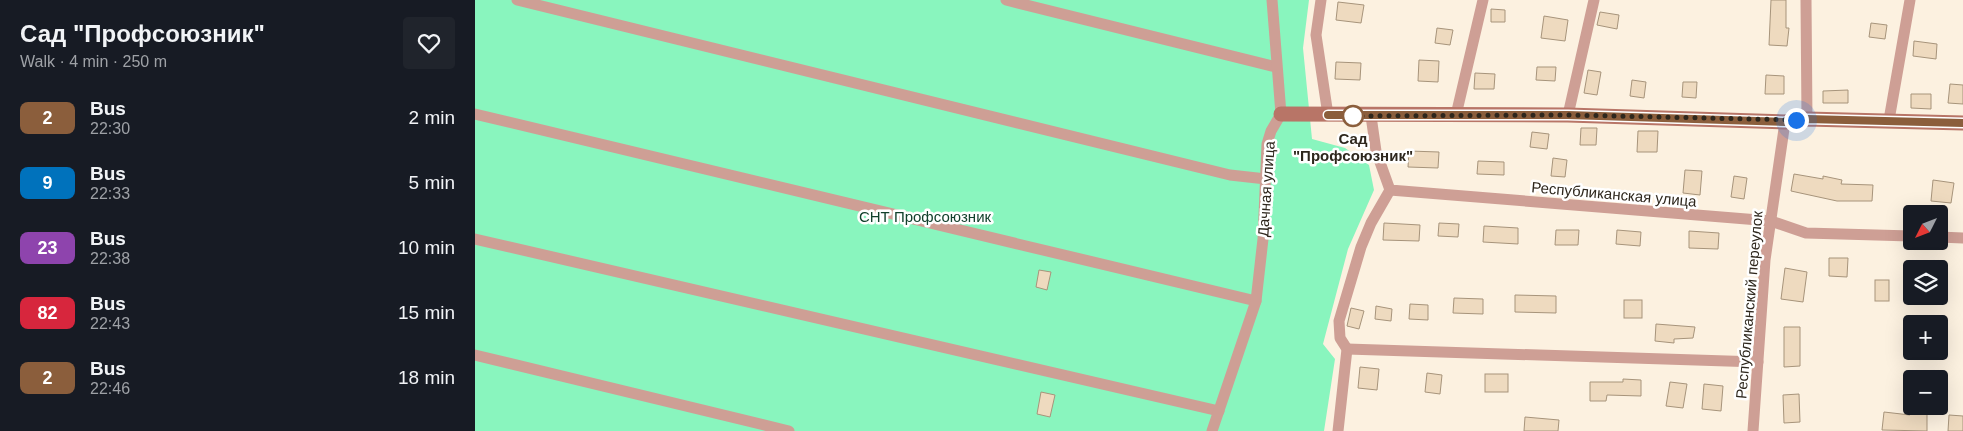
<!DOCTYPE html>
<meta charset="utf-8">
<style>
:root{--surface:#171b24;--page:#20242c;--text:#f1f3f6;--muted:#9ea1a6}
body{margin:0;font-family:Arial,sans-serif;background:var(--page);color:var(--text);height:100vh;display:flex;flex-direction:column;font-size:19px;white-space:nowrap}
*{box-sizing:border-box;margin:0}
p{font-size:16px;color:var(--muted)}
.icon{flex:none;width:28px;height:28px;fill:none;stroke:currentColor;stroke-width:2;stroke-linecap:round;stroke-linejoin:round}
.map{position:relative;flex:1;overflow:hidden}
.drawer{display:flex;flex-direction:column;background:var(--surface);width:475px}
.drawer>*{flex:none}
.badge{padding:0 10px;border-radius:8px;font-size:18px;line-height:32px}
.needle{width:32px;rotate:228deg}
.buttons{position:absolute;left:1428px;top:205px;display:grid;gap:10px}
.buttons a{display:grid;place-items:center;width:45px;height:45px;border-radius:5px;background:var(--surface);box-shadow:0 5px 20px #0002;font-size:25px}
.you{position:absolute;width:25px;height:25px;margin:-12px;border:4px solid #fff;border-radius:50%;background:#1a73e8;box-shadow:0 0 0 8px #1a73e833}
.map>.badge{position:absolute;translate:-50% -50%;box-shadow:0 0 0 2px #fff}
.round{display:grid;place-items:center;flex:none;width:52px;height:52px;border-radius:5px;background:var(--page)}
.summary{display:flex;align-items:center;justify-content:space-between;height:85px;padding:0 20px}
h1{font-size:24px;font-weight:800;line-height:38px}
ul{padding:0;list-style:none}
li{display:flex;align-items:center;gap:15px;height:65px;padding:0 20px}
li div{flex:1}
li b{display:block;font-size:19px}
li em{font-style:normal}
li .badge{min-width:55px;font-weight:700;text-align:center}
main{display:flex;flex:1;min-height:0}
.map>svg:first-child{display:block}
</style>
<main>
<section class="drawer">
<div class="summary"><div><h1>Сад &quot;Профсоюзник&quot;</h1><p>Walk · 4 min · 250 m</p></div><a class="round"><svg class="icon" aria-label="heart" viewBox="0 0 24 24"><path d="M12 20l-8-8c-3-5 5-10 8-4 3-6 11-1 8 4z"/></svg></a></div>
<ul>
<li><span class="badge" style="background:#8b5e3c;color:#fff">2</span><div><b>Bus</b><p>22:30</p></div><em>2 min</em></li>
<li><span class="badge" style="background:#0072bc;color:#fff">9</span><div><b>Bus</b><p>22:33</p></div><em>5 min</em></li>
<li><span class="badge" style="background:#8e44ad;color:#fff">23</span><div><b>Bus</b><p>22:38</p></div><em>10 min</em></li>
<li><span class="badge" style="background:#d7263d;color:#fff">82</span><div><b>Bus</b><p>22:43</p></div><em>15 min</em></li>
<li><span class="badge" style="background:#8b5e3c;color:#fff">2</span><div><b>Bus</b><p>22:46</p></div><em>18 min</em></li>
</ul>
</section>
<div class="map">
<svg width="1488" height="431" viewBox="0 0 1488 431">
<rect width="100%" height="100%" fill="#fcf1e0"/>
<!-- green -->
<polygon fill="#89f5be" points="0,0 834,0 828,48 837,139 870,148 894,165 899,190 873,249 848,344 860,359 849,431 0,431"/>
<!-- building -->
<g fill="#eedabf" stroke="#a7947b">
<polygon points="1296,0 1311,0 1311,28 1314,28 1312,46 1294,45"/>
<polygon points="863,2 889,5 886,23 861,20"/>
<polygon points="1016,9 1030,10 1030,22 1016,22"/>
<polygon points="1125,12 1144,15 1142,29 1122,25"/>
<polygon points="1069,16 1093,20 1090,41 1066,38"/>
<polygon points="1396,23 1412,25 1410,39 1394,37"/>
<polygon points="962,28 978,30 975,45 960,43"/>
<polygon points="1439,41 1462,44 1461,59 1438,56"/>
<polygon points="944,60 964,61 963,82 943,81"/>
<polygon points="861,62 886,63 885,80 860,79"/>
<polygon points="1062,67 1081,67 1080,81 1061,80"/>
<polygon points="1113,70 1126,72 1122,95 1109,93"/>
<polygon points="1000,73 1020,74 1019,89 999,89"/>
<polygon points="1291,75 1309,76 1309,94 1290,94"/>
<polygon points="1157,80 1171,82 1169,98 1155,96"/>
<polygon points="1208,82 1222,82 1221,98 1207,97"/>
<polygon points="1475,84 1488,85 1488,104 1473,103"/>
<polygon points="1373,90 1373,103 1348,103 1348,91"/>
<polygon points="1436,94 1456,94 1456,109 1436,108"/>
<polygon points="1106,128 1122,128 1121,145 1105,145"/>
<polygon points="1163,131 1183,131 1182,152 1162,152"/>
<polygon points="1057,132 1074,134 1072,149 1055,147"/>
<polygon points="934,151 964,152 963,168 933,167"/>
<polygon points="1078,158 1092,160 1090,177 1076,176"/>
<polygon points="1003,161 1029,162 1029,175 1002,174"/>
<polygon points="1210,170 1227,171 1225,195 1208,193"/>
<polygon points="1319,174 1348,179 1348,176 1367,180 1366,184 1398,185 1397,201 1362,201 1316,191"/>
<polygon points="1259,176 1272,178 1269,199 1256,197"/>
<polygon points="1458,180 1479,183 1476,203 1456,201"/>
<polygon points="909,223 945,225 944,241 908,240"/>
<polygon points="964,223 984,224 983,237 963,236"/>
<polygon points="1009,226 1043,228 1043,244 1008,242"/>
<polygon points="1081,230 1104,230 1103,245 1080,245"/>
<polygon points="1142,230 1166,232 1165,246 1141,244"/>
<polygon points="1214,231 1244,233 1243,249 1214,248"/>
<polygon points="1354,258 1373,258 1372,277 1354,276"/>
<polygon points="1310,268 1332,272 1328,302 1306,299"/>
<polygon points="564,270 576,272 572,290 561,287"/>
<rect x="1400" y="280" width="14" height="21"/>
<polygon points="1040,295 1081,296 1081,313 1040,312"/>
<polygon points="979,298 1008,299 1008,314 978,313"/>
<rect x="1149" y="300" width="18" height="18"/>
<polygon points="935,304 953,305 953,320 934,319"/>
<polygon points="901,306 917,309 916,321 900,319"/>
<polygon points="876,308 889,311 884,329 872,326"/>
<polygon points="1181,324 1220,327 1218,338 1199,339 1199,343 1180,341"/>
<polygon points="1309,327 1325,327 1325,366 1309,367"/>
<polygon points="885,367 904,369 902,390 883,388"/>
<polygon points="952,373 967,375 965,394 950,392"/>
<rect x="1010" y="374" width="23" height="18"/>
<polygon points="1148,379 1166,380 1166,396 1132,395 1131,401 1115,401 1115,382 1148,382"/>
<polygon points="1195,382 1212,384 1208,408 1191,406"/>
<polygon points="1229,384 1248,386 1246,411 1227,409"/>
<polygon points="566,392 580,395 575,417 562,414"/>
<polygon points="1324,394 1325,422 1309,423 1308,395"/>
<polygon points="1409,412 1435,415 1435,412 1452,413 1452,431 1407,430"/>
<polygon points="1474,415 1488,416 1488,431 1473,431"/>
<polygon points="1050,417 1084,420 1083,431 1049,431"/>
</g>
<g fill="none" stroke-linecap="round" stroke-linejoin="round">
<!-- street -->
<g stroke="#ce9f95" stroke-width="11">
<polyline points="42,0 755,175 791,179"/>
<polyline points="531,0 801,67"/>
<polyline points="846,0 841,35 853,115"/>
<polyline points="1331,0 1332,119"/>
<polyline points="0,114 781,301"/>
<polyline points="981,115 1008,0"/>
<polyline points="1093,115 1119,0"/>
<polyline points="896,116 901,151 915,190 1296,221 1331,233 1436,236"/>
<polyline points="1414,120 1435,0"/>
<polyline points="1464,237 1488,238"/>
<polyline points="0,239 744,411"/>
<polyline points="872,349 1283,362"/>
<polyline points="0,355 314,431"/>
<polyline points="737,431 781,301 788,239 792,144 796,131 806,114 797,0"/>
<polyline points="863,431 872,349 865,338 864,321 886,247 896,223 915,190"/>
<polyline points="1278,431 1290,260 1310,122"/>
</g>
<!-- secondary -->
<polyline stroke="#b87567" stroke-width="15" points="806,114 1093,115 1310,122 1332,119 1488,123"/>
</g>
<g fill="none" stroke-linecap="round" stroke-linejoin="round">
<!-- line casing -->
<g stroke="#fff" stroke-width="11">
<polyline id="line" points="853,115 1093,115 1310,122 1332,119 1488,123"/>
</g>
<!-- line -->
<use href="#line" stroke="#8b5e3c" stroke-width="8"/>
<!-- walk -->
<polyline stroke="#2e271d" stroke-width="5" stroke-dasharray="0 9" points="878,116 1093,115 1321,120"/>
</g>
<!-- markers -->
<circle fill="#fff" stroke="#8b5e3c" stroke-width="2.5" cx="878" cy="116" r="10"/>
<g text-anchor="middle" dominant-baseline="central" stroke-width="5" stroke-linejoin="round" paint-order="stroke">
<!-- stop labels -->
<g font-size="15" font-weight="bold" fill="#2e271d" stroke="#fff">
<text x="878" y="138">Сад<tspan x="878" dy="17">"Профсоюзник"</tspan></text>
</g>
<!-- street labels -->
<g font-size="15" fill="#2e271d" stroke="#fff">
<text transform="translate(791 189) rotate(-86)">Дачная улица</text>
<text transform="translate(1139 194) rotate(5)">Республиканская улица</text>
<text transform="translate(1274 305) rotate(-85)">Республиканский переулок</text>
</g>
<!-- park labels -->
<g font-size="15" fill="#12412c" stroke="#fff">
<text x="450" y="216">СНТ Профсоюзник</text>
</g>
</g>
</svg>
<div class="buttons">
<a><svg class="needle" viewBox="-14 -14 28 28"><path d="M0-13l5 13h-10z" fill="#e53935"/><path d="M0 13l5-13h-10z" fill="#9ea1a6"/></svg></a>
<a><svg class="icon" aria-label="layers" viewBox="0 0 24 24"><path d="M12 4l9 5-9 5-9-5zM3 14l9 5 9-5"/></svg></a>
<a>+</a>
<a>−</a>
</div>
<div class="you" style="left:1321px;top:120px"></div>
</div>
</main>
